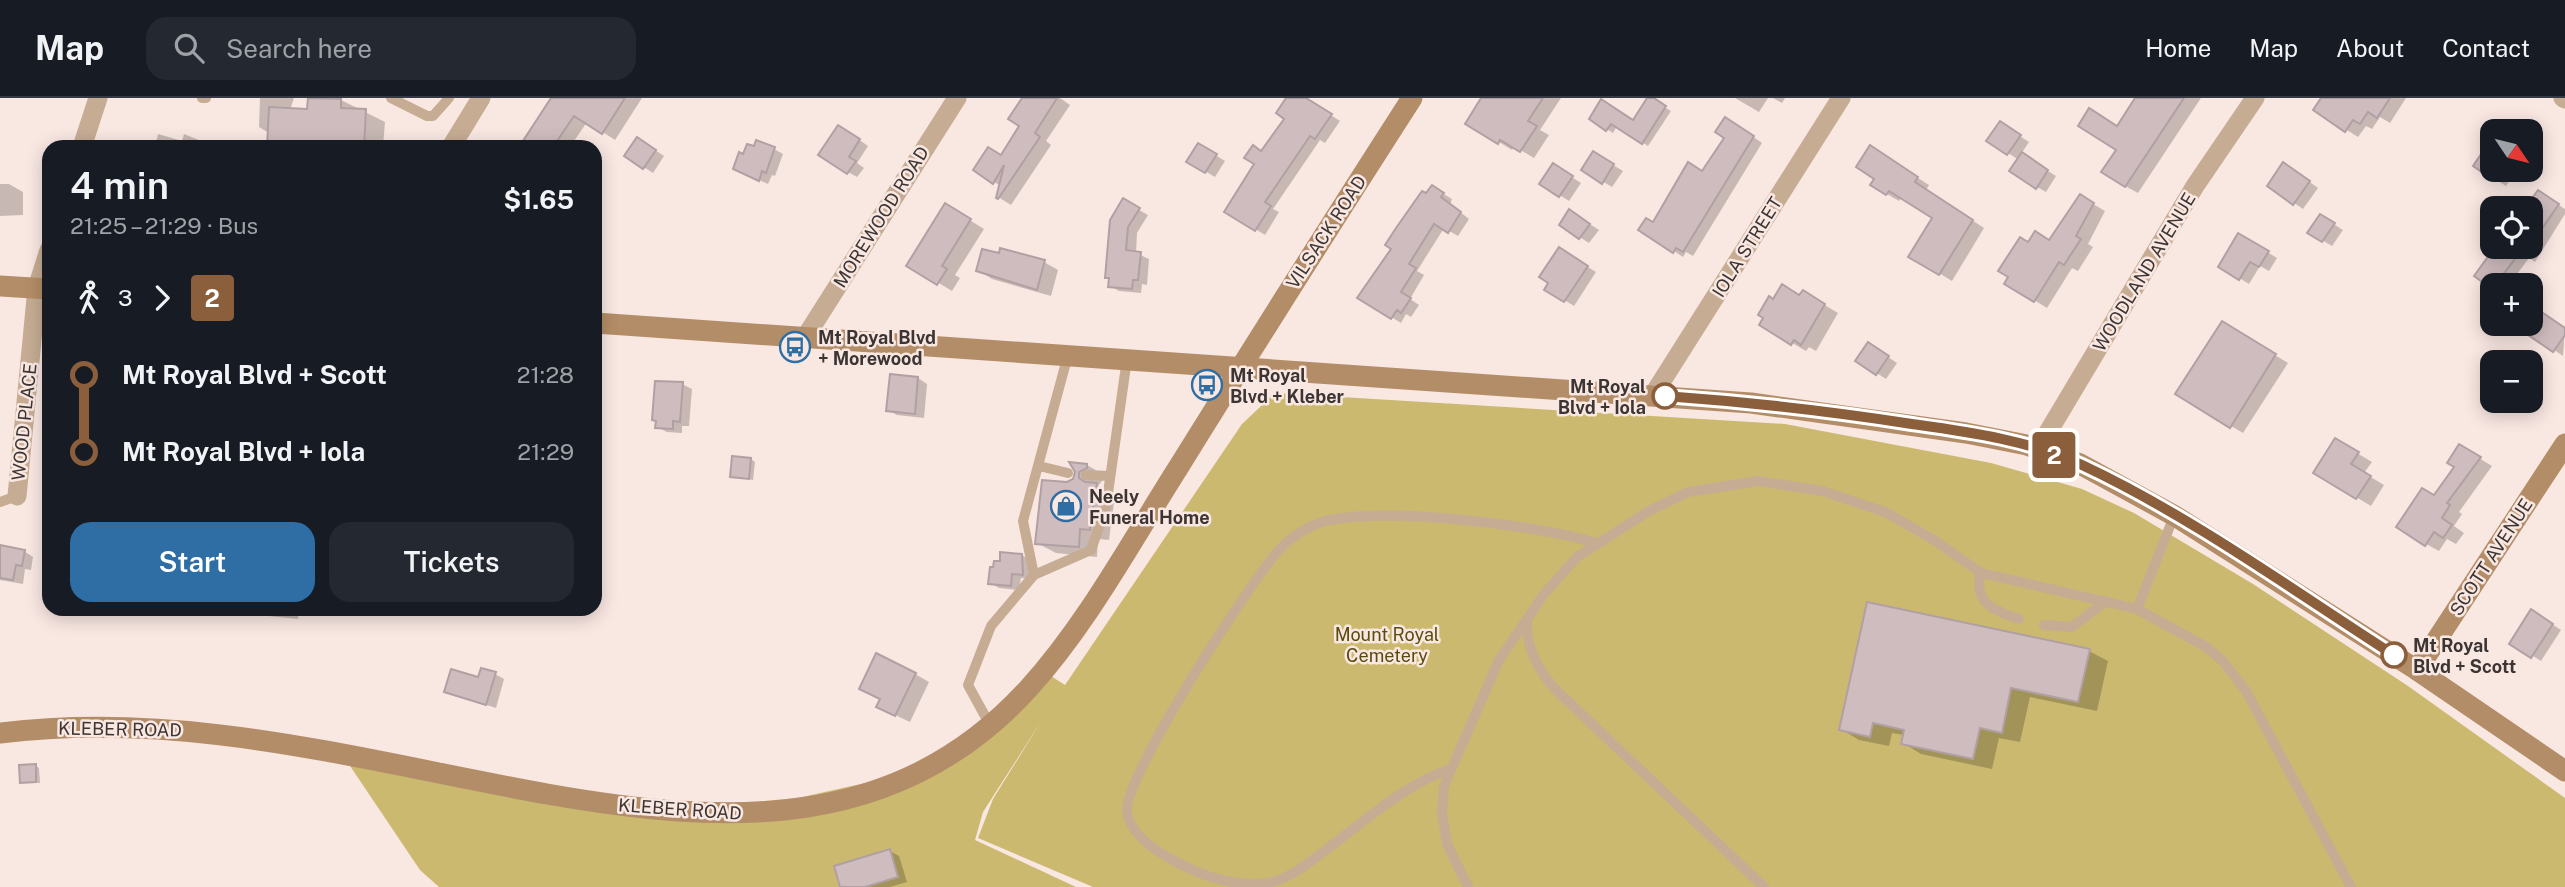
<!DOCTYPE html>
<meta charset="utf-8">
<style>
:root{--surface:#171b24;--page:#242831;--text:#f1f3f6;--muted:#9ea1a6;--line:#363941;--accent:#2e6ea4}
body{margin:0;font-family:"Public Sans",sans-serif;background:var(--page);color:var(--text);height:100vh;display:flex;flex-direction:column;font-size:26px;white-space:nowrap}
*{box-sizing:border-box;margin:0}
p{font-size:23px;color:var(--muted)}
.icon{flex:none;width:38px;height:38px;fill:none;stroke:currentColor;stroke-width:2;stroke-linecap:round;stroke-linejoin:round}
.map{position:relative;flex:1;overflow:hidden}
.details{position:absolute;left:42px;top:42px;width:560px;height:476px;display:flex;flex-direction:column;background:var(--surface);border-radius:21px;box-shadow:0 4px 18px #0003}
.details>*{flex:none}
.badge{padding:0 14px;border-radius:5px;font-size:24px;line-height:46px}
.needle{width:46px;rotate:125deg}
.buttons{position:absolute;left:2480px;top:21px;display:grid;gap:14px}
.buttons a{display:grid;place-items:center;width:63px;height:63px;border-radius:14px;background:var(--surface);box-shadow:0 4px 18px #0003;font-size:35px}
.map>.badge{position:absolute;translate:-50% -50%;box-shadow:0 0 0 4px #fff}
.legs{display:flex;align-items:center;gap:10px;height:77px;padding:0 28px;font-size:23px}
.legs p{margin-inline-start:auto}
.summary{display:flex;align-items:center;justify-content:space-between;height:119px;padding:0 28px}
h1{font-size:38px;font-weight:600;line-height:52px}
.action{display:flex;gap:14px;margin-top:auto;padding:14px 28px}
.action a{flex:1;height:80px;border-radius:21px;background:var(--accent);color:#fff;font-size:28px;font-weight:600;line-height:80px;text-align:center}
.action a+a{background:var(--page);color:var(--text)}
ul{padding:0 28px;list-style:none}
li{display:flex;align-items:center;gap:24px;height:77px;font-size:26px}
li i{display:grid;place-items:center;width:10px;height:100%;margin:0 9px;background:currentColor}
li i::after{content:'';width:18px;height:18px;margin:-9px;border:5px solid;border-radius:50%;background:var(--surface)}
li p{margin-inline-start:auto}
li:first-child i{background:linear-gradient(#0000 50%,currentColor 0)}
li:last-child i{background:linear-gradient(currentColor 50%,#0000 0)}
header{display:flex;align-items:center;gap:42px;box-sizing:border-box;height:98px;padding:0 35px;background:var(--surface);border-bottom:2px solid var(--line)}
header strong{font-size:33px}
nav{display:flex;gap:38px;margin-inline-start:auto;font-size:24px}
.search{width:490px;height:63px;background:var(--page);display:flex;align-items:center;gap:18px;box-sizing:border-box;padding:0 24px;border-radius:21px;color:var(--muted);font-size:26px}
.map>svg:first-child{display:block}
</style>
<header>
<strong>Map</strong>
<div class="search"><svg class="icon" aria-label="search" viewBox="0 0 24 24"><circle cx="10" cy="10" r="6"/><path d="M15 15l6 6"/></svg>Search here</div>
<nav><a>Home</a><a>Map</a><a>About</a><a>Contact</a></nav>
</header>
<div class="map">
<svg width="2565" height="789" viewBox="0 0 2565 789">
<rect width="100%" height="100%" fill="#f9e7e2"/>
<!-- green -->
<polygon fill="#cbb96f" points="1275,295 1785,326 1991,365 2082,391 2134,415 2253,486 2408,588 2565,700 2565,789 1093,789 978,740 993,701 1042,622 983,714 975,742 1076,789 439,789 420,772 340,653 721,717 919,673 1043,573 1065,587 1242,326"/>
<!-- shadow -->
<g fill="#0003">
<polygon points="260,0 294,0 290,12 309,13 341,2 385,24 383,49 269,49 269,35 259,29"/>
<polygon points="554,0 642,0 615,42 587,24 570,49 521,49"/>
<polygon points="1024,0 1060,0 1070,7 1046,43 1051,47 1011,107 998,99 1001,88 994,84 1002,59 1022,28"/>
<polygon points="1288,0 1304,0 1340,23 1325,45 1320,42 1273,111 1279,114 1265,137 1226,113 1286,20"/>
<polygon points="1484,0 1561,0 1540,32 1549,37 1534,60 1514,48 1512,52 1468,25"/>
<polygon points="1649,0 1671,13 1648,48 1617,28 1613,35 1591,21 1634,24"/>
<polygon points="1735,0 1768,0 1759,14"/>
<polygon points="1773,0 1785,0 1782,5"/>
<polygon points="2137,0 2201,0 2138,95 2125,88 2118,52"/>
<polygon points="2323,0 2406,0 2390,25 2380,19 2372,31 2366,28 2358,39 2315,12"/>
<polygon points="1735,26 1762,45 1693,158 1686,154 1683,159 1674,153 1653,126 1703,75"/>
<polygon points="2009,31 2029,44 2021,56 2056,78 2046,94 2037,89 2019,62 1989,43"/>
<polygon points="848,34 868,48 857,65 864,70 857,79 848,74"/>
<polygon points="158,36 182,43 184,36 216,49 155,49"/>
<polygon points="646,46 664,58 653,75 626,58"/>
<polygon points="1199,47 1225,63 1215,79 1188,63"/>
<polygon points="774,51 783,56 775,78 772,77 768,86 744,75"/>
<polygon points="1593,55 1623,73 1612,89 1583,72"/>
<polygon points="2492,56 2492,72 2516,72 2506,88 2475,68"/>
<polygon points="1882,57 1929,87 1926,92 1984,130 1952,183 1911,158 1934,120 1902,98 1899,103 1887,96 1876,80"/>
<polygon points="2293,72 2318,90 2303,111 2269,88"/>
<polygon points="1562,73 1581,85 1569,103 1541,85"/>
<polygon points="0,86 9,86 23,94 23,117 0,118"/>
<polygon points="1432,89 1452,101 1450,106 1469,121 1458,138 1444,130 1417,173 1424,177 1410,201 1419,207 1411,219 1406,216 1401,225 1359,199"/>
<polygon points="2539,94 2565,111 2565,116 2535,164 2529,160 2509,187 2492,187 2477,178 2496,149 2530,149 2530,110 2528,110"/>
<polygon points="1123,103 1148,117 1137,135 1136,155 1149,161 1147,187 1142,186 1141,195 1119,193 1110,188 1111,181 1107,179"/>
<polygon points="2093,106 2105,113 2088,146 2093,149 2078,173 2072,170 2047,210 2006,185 2029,146 2050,144"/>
<polygon points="960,116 984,131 955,177 960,180 952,193 909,167"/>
<polygon points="2321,118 2343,132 2332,148 2310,135"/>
<polygon points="1579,119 1599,132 1589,145 1561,127"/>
<polygon points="2239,137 2277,160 2269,173 2260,168 2249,186 2220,168"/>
<polygon points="1568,157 1596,174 1574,208 1547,191"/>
<polygon points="1044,164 1058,172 1051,198 992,181 978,172"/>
<polygon points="1803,194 1838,215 1816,253 1809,249 1806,253 1761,227 1774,203 1800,199"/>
<polygon points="2223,226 2288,265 2243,335 2231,328"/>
<polygon points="2530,226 2565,231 2563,258 2517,227"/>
<polygon points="1877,252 1897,265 1886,281 1858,263"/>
<polygon points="918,280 927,286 924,320 897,317 888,312"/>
<polygon points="2492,284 2492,300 2485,295"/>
<polygon points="682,286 692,291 689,328 682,328 682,335 667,334 657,329"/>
<polygon points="2530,289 2536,293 2530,302"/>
<polygon points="2497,303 2530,303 2523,313 2516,309 2513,313"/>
<polygon points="2335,342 2372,364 2364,375 2384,387 2371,408 2316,375"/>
<polygon points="2459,348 2492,368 2459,414 2462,416 2454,428 2464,435 2456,446 2447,441 2439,453 2426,446 2435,399 2456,368"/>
<polygon points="751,361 755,364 753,382 732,378"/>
<polygon points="1087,367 1106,378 1098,388 1115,397 1109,442 1098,441 1097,459 1056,455 1037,445 1068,386 1074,382 1077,373"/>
<polygon points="0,449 24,453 33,459 31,472 25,471 23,486 0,482"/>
<polygon points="1022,457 1031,463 1032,481 1021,480 1019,492 999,490 990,485"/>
<polygon points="255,511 299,511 298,521 268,518"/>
<polygon points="2541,519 2561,532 2541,563 2512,545"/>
<polygon points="2089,553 2108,563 2097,613 2030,599 2020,644 1999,640 1992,671 1921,656 1903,645 1904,637 1892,635 1889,648 1859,642 1841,631"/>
<polygon points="495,576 504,581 496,610 446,594"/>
<polygon points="915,576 929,584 910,624 893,616"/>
<polygon points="35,667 39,670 40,685 22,684"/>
<polygon points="890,753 899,758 907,784 890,789 842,789"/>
</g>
<!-- building -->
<g fill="#cfbcbf" stroke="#b1a0a3" stroke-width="2">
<polygon points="308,0 341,1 341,10 366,11 364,49 267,49 269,9 307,11"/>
<polygon points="551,0 625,0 602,36 574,18 553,49 519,49"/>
<polygon points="1022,0 1057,0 1035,35 1040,39 998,101 996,100 1004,67 993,86 973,72 988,49 1001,57 1019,28 1008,21"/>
<polygon points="1286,0 1306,0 1332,16 1315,41 1310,38 1265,104 1271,108 1255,133 1224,114 1254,66 1244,60 1253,47 1261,53 1284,21 1276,15"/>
<polygon points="1481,0 1543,0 1528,23 1537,28 1520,54 1500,42 1498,46 1465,26"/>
<polygon points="1647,0 1654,0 1666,8 1642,46 1611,26 1606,33 1589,21 1601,1 1633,22"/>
<polygon points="2135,0 2184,0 2125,89 2101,74 2116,52 2078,28 2089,10 2117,28"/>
<polygon points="2321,0 2390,0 2377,20 2368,14 2360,26 2353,22 2345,34 2313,12"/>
<polygon points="1725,19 1754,38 1683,154 1676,150 1673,155 1638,132 1646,120 1653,124 1688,64 1702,73 1724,40 1715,34"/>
<polygon points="2000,23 2021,37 2007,57 1986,43"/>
<polygon points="838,27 860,41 849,59 856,63 847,76 818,57"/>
<polygon points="637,39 656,52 643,71 624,58"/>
<polygon points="2492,40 2492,81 2473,68"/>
<polygon points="756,42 775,49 766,75 762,73 759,83 733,71 739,54 743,56 747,46 754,48"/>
<polygon points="1198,45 1217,56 1205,75 1186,64"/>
<polygon points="1870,47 1918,79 1915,84 1973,122 1939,177 1908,159 1932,120 1889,93 1886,97 1870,87 1874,81 1856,69"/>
<polygon points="1593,53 1614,66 1602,86 1581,72"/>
<polygon points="2022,54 2048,72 2036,91 2009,73"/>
<polygon points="2283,64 2310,83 2293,107 2267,88"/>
<polygon points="1553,65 1573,78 1559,99 1539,86"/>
<polygon points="1432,87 1444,95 1441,99 1461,114 1448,135 1434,126 1409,166 1416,170 1401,194 1411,200 1401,215 1397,212 1391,221 1357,200 1391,151 1385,147 1396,130 1422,93 1426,95"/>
<polygon points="2538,92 2559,106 2530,148 2530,103"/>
<polygon points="2080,96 2094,105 2076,138 2081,141 2064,167 2059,164 2034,204 2004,186 2008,179 1998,173 2020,139 2028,144 2035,133 2049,142"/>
<polygon points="1123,100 1140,110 1128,129 1126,152 1141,154 1138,182 1133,182 1132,191 1108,189 1109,180 1105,180 1110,122"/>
<polygon points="945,105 971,121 942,168 947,171 937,187 906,168"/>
<polygon points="1569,111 1590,126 1579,141 1559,127"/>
<polygon points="2320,116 2335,125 2322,144 2307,135"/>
<polygon points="2238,135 2269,153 2259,169 2250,164 2239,182 2218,169"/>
<polygon points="1559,149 1588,168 1564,204 1544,192 1548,185 1539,179"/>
<polygon points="2495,149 2524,149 2492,191 2474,178"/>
<polygon points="1000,150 1045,162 1037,192 976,173 982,151 999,155"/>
<polygon points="1782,186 1799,197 1803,192 1825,206 1801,247 1794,242 1791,247 1759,227 1763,220 1758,217 1769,198 1773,201"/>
<polygon points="2530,206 2565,230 2565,237 2553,254 2512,226 2530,226"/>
<polygon points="2222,223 2276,256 2230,330 2175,296"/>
<polygon points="1868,244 1889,258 1876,277 1855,263"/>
<polygon points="890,276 918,279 915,316 886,313"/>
<polygon points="655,283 683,284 680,324 673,323 673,331 655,330 656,323 652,322"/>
<polygon points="2335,340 2359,354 2351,366 2371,378 2356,401 2313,375"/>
<polygon points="2459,346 2481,359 2447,405 2450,407 2442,420 2452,427 2443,440 2434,434 2425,448 2396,429 2422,390 2434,397 2454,369 2447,365"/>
<polygon points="732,358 751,360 749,381 730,379"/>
<polygon points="1069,364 1087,366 1087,370 1079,374 1079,380 1085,384 1097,385 1090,432 1080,431 1079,449 1035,446 1042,382 1067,384 1073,381 1075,374"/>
<polygon points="0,447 25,452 22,468 16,467 13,482 0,480"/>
<polygon points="1000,454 1022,456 1023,477 1012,476 1011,488 988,486 990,469 993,469 994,463 1000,463"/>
<polygon points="1867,504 2090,551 2078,604 2011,590 2002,635 1980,630 1973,661 1901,646 1904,632 1873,625 1870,639 1839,632"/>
<polygon points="2531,511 2553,526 2531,560 2509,546"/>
<polygon points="876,555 916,575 895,618 876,609 880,601 859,591"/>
<polygon points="481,570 496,574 486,607 444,594 451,571 478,579"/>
<polygon points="36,666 36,684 20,685 19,667"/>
<polygon points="890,751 898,779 865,789 840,789 834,768"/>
</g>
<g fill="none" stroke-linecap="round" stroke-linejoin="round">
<!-- lane -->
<g stroke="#c6ac93" stroke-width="10">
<polyline points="202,0 206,0"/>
<polyline points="391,0 427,18 433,18 449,0"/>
<polyline points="1039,368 1068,375"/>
<polyline points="1086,377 1110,378"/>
<polyline points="0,404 17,398"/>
<path d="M 1981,475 C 1972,504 1996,514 2019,521"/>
<polyline points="1034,477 1023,423 1068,257"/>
<polyline points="2137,511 2174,418"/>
<path d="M 1527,523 C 1526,549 1538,572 1555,591 L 1764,789"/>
<polyline points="2044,527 2072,529 2106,503"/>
<polyline points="990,627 968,587 991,528 1034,477 1091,452 1106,409 1127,261"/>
<path d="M 1451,671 C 1404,686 1363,725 1323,754 C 1307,766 1289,781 1268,785 C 1238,789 1208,780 1182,767 C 1162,757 1130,738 1127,714 C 1122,682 1252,480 1280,451 C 1289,441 1301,433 1314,427 C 1366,405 1540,427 1596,445"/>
<polyline points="1468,789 1447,746 1442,715 1444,688 1499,562 1544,496 1577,459 1649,413 1688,394 1758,383 1822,393 1885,414 1934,442 1981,475 2137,511 2206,549 2222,562 2246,593 2351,789"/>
</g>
<!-- street -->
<g stroke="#c6ac93" stroke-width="19">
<polyline points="2563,0 2565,1"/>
<polyline points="82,49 98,0"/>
<polyline points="451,49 481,0"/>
<polyline points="806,238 957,0"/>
<polyline points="1653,297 1841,0"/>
<polyline points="2038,351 2195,88 2255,0"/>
<polyline points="17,398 37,190 49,152"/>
</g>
<!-- secondary -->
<g stroke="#b38d67" stroke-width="21">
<polyline points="0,188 49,191"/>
<polyline points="595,225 1751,305 1966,335 2027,347 2080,366 2175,418 2417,572 2565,673"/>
<polyline points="2417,572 2565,346"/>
<path d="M 0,635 C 190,612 363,663 547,696 C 723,727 896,736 1028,591 C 1087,526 1131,444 1178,370 C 1255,246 1333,123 1412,0"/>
</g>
</g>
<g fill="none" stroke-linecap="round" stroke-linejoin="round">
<!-- line-1 casing -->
<g stroke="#fff" stroke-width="16">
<path id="line-1" d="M 1665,298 C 1748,304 1830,313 1912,326 C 1969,334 2029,342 2082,367 C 2189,417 2294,493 2394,557"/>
</g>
<!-- line-1 -->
<use href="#line-1" stroke="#8b5e3c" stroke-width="10"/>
</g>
<!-- icons -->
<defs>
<g id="bus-ring" transform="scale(1.575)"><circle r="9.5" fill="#f9e7e2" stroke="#2e6ea4" stroke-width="1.5"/><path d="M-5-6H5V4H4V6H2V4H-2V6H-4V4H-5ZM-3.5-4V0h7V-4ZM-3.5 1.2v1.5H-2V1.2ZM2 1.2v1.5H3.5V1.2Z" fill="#2e6ea4"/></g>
<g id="shop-ring" transform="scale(1.575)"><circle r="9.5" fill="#f9e7e2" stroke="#2e6ea4" stroke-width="1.5"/><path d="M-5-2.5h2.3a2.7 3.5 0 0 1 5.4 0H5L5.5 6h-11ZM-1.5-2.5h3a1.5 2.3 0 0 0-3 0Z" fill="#2e6ea4"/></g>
</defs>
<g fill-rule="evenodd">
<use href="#bus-ring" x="795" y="249"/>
<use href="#bus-ring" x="1207" y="287"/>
<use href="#shop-ring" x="1066" y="408"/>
</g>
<!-- markers -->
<g fill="#fff" stroke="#8b5e3c" stroke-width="3.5">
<circle cx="1665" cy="298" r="12"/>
<circle cx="2394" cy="557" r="12"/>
</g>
<g text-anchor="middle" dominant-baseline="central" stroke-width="5" stroke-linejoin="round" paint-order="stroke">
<!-- street labels -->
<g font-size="18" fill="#3c3533" stroke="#f9e7e2">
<text transform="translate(881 119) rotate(-58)">MOREWOOD ROAD</text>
<text transform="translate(1326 134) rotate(-57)">VILSACK ROAD</text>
<text transform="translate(1747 149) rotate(-58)">IOLA STREET</text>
<text transform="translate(2144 174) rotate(-59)">WOODLAND AVENUE</text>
<text transform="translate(24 324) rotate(-84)">WOOD PLACE</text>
<text transform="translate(2491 459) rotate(-57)">SCOTT AVENUE</text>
<text transform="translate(120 631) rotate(1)">KLEBER ROAD</text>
<text transform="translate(680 711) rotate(4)">KLEBER ROAD</text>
</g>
<!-- poi labels -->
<g font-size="18" font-weight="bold" fill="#3c3533" stroke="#f9e7e2" text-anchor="start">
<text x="818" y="239">Mt Royal Blvd<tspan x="818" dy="21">+ Morewood</tspan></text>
<text x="1230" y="277">Mt Royal<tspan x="1230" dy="21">Blvd + Kleber</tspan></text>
<text x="1089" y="398">Neely<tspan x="1089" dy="21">Funeral Home</tspan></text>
</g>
<!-- stop labels -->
<g font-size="18" font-weight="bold" fill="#3c3533" stroke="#f9e7e2" text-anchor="end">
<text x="1646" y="288">Mt Royal<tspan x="1646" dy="21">Blvd + Iola</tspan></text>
<text x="2413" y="547" text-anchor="start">Mt Royal<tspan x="2413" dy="21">Blvd + Scott</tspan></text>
</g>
<!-- park labels -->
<g font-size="18" fill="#5a4c0d" stroke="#f9e7e2">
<text x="1387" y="536">Mount Royal<tspan x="1387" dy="21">Cemetery</tspan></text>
</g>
</g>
</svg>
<div class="buttons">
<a><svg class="needle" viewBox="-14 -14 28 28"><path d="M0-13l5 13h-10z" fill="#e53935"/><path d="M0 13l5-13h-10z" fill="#9ea1a6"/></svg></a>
<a><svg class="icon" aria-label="locate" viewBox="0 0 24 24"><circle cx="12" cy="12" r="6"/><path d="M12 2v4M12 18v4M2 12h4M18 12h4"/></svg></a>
<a>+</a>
<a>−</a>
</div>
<b class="badge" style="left:2054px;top:357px;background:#8b5e3c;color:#fff">2</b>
<section class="details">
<div class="summary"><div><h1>4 min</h1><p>21:25 – 21:29 · Bus</p></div><b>$1.65</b></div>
<div class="legs"><svg class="icon" aria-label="walk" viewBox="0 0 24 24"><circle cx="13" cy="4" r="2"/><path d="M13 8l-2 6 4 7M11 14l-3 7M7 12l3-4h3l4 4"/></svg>3<svg class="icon" aria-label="forward" viewBox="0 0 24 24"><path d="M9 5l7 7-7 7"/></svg><b class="badge" style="background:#8b5e3c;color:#fff">2</b></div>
<ul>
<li><i style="color:#8b5e3c"></i><b>Mt Royal Blvd + Scott</b><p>21:28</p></li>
<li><i style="color:#8b5e3c"></i><b>Mt Royal Blvd + Iola</b><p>21:29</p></li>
</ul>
<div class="action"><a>Start</a><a>Tickets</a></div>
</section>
</div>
